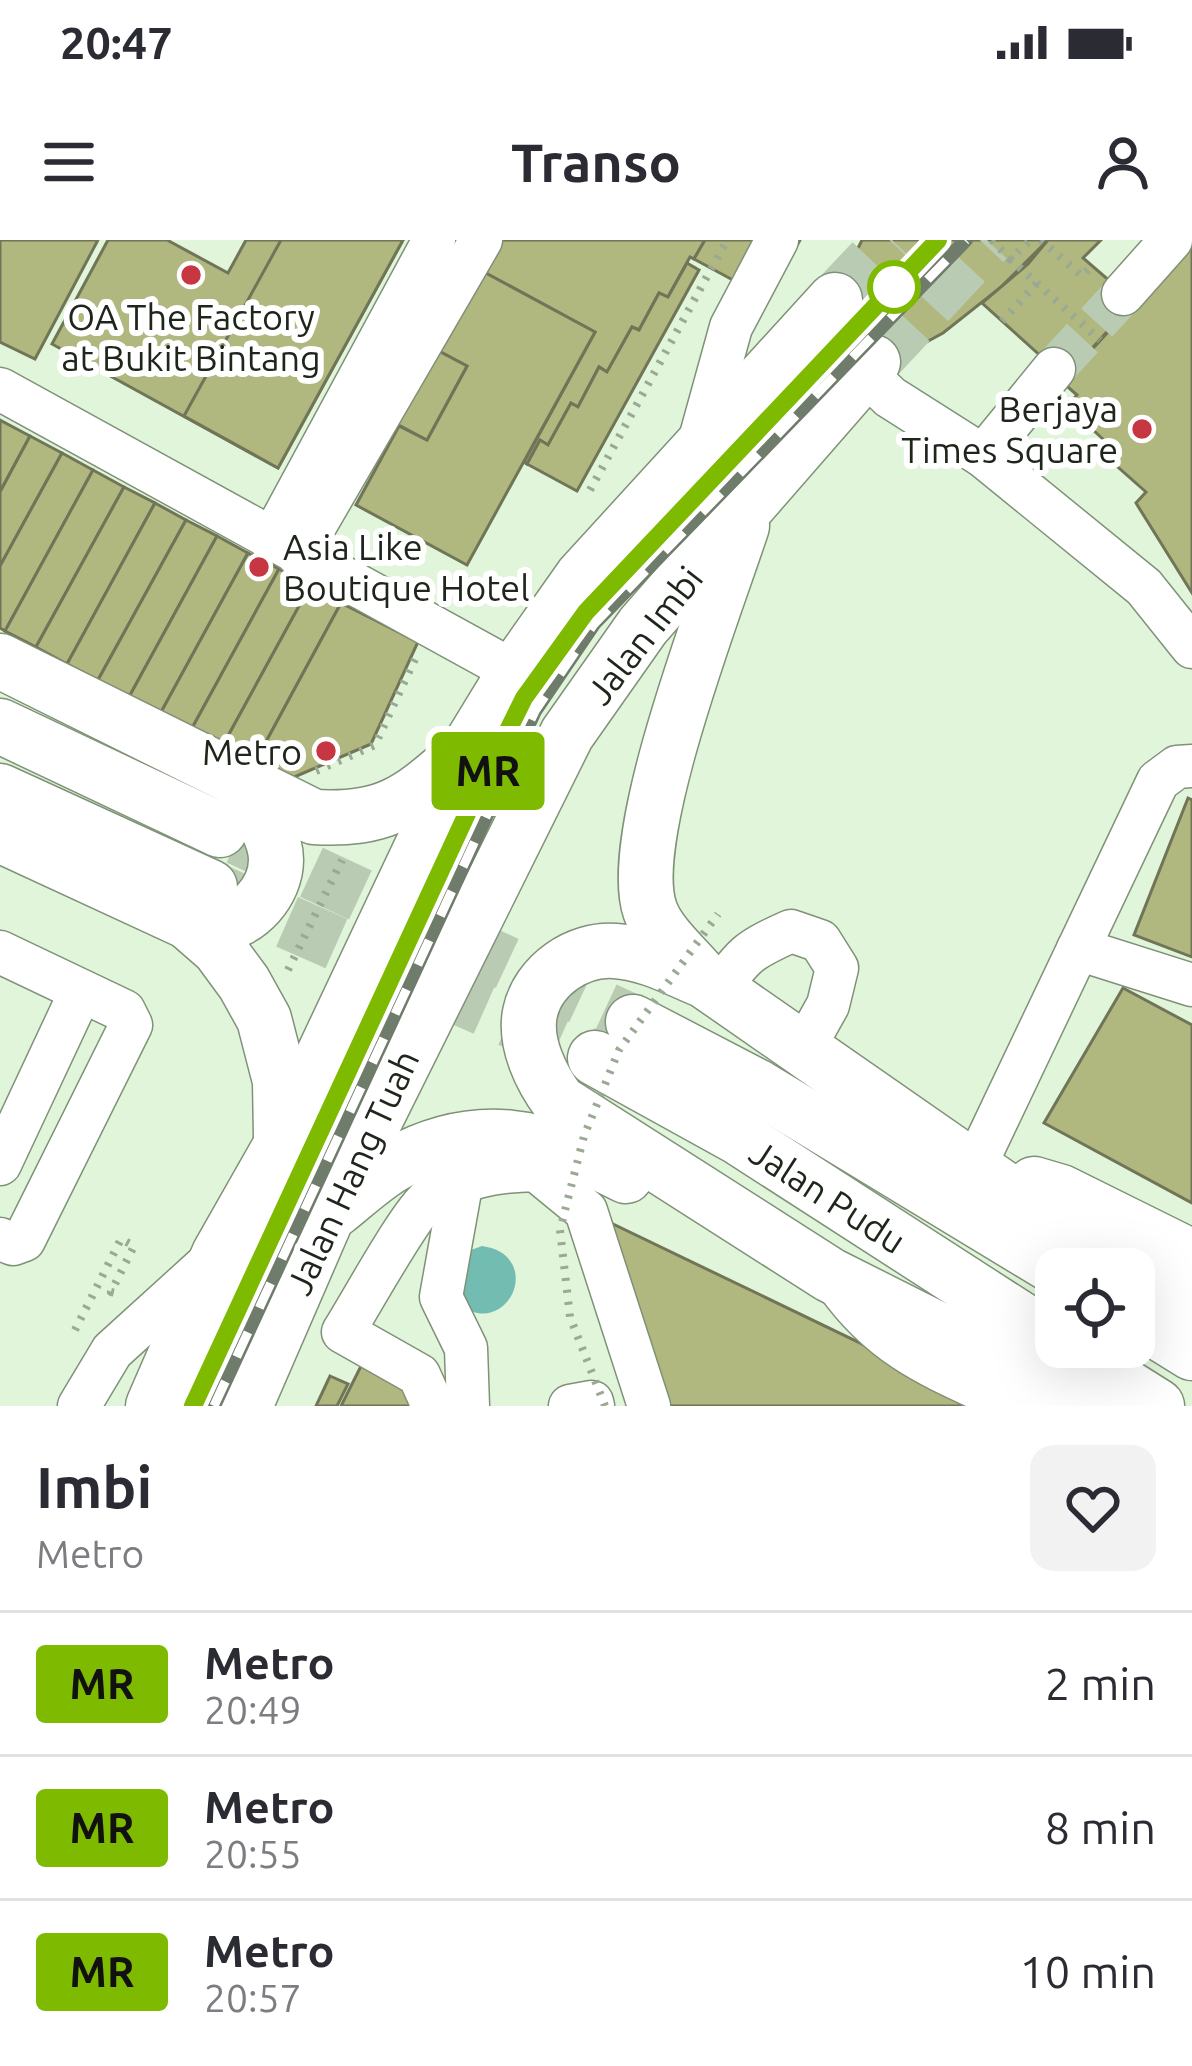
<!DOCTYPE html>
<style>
:root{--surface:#fff;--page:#f2f2f3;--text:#2b2b33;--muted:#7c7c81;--line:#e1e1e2}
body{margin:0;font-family:Ubuntu,sans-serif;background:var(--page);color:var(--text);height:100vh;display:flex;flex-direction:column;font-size:45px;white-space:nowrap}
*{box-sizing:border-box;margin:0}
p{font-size:39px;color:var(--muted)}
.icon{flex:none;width:66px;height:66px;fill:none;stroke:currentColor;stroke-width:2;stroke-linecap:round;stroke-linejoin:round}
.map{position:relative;height:1166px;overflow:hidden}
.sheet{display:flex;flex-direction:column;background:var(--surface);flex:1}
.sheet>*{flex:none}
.badge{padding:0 24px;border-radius:9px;font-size:42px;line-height:78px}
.controls{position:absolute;left:1035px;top:1008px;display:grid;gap:24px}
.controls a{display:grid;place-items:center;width:120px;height:120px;border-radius:24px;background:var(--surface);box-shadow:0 12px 48px #0002;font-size:60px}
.map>.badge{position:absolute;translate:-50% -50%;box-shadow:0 0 0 6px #fff}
.round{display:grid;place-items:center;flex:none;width:126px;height:126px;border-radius:24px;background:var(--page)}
.summary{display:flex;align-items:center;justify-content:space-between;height:204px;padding:0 36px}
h1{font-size:57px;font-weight:600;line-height:90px}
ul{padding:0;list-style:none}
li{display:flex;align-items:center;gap:36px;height:144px;padding:0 36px;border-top:3px solid var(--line)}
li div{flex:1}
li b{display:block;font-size:45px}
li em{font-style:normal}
li .badge{min-width:132px;font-weight:700;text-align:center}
.status{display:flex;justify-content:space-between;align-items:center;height:84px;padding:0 60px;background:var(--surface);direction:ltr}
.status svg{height:33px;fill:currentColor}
header{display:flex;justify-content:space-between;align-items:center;height:156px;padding:0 36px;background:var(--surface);font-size:54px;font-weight:600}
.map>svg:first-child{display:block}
</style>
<div class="status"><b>20:47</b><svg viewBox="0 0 49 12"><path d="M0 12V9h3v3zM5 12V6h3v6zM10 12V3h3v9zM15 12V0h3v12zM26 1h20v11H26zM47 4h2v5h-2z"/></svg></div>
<header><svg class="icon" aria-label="menu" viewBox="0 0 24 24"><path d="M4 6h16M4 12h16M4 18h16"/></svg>Transo<svg class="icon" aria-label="person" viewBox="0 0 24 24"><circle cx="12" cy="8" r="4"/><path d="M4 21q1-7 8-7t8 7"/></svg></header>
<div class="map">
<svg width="1192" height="1166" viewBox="0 0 1192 1166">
<rect width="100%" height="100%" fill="#e1f5da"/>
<!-- water -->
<path fill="#72bcb1" d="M 482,1006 C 546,1015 508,1102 458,1064 L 463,1013 Z"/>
<!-- building -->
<g fill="#b0b77f" stroke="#717558" stroke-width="3">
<polygon points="0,0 98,0 35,119 0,102"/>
<polygon points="108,0 167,0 228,33 246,0 403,0 278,228 52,104"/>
<polygon points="281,0 403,0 278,228 184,176"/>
<polygon points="499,0 705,0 694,19 690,17 668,57 659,53 639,90 632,87 607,132 599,127 578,167 571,163 548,205 540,200 527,224 524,222 595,92 482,31"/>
<polygon points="705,0 800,0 768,59 694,19"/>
<polygon points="862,0 1048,0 1000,48 943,93 897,118 849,118 842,114 834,95 842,41"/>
<polygon points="1048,0 1101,0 1083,18 1134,62 1065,138 982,63 1028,24"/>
<polygon points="1192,1 1192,353 1136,263 1146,252 1110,220 1117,212 1067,166 1077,155 1062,142"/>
<polygon points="687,23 699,30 577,251 527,224 540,200 548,205 571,163 578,167 599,127 607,132 632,87 639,90 659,53 668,57"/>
<polygon points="482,31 595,92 467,325 356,265 399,186 427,200 467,126 439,111"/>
<polygon points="431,107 467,126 427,200 391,181"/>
<polygon points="0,180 30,196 0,252"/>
<polygon points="30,196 62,213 0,326 0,252"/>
<polygon points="62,213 93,230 5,391 0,388 0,326"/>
<polygon points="93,230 124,247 36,407 5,391"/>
<polygon points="124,247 155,263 67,424 36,407"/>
<polygon points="155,263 186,280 98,440 67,424"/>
<polygon points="186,280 217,296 129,457 98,440"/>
<polygon points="217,296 248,313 160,474 129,457"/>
<polygon points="248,313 279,329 191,490 160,474"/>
<polygon points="279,329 310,346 222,507 191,490"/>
<polygon points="310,346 341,363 254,524 222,507"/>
<polygon points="341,363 418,402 371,504 285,541 254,524"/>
<polygon points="1188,558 1192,560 1192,717 1134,695"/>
<polygon points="1123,748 1192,785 1192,963 1044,883"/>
<polygon points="586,971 991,1166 649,1166"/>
<polygon points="362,1124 405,1147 418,1166 341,1166"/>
<polygon points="330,1136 348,1144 337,1166 316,1166"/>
</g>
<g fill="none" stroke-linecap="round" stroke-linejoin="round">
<!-- minor-tunnel -->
<polyline stroke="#bacbb4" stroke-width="42" stroke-dasharray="42 21" stroke-linecap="butt" points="1054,129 1123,54"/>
<!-- major-tunnel -->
<g stroke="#bacbb4" stroke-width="54" stroke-dasharray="54 27" stroke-linecap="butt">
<polyline points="835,60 892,0"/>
<polyline points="873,122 987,0"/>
<polyline points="238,598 633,782"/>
<polyline points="213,649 595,818"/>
</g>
<!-- minor casing -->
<g stroke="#7f9278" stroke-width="45">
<g id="minor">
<polyline points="1123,54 1171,0"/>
<polyline points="864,132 890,157 983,216 1144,347 1192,407"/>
<polyline points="0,149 515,432"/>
<polyline points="697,210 731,87 777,0"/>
<polyline points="983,216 1054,129"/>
<polyline points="271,301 434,0"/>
<polyline points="298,315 481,0"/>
<polyline points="1078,709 1192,745"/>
<polyline points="0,712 124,771 131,785 24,1000 13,1004 0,999"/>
<path d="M 719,750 C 744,713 751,709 791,691 L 820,701 L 837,728 L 828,765 L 804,808"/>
<polyline points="0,924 81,751"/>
<polyline points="975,926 1158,541 1177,527 1192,526"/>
<polyline points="462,940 441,1057 466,1108 468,1166"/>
<path d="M 837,1044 C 887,1114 941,1130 1016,1166"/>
<polyline points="79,1166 112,1111 210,1022"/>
<path d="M 433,1166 L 419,1135 L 343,1092 C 359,1067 411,972 429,959 C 462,936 497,931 536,930 L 586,971 L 649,1166"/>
<polyline points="570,1166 592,1162 593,1166"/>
</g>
</g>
<!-- major casing -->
<g stroke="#7f9278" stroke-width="57">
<g id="major">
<path d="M 0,421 L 314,577 C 383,581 408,563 457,519"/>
<polyline points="0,486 220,590"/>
<polyline points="0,551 210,647"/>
<polyline points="0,595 188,682 219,709 244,743 264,779 280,841 281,897"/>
<path d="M 188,682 C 197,683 208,686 217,685 C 248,683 276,651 276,620 C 276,592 253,565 239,543"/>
<path d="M 700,735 C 684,716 658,694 650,670 C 625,597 716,366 742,286"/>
<polyline points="633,782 758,847 1058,1029"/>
<polyline points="595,818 738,897 1056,1102"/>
<polyline points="1034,944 1061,952 1192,1017"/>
<path d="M 335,970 C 354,955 374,936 395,924 C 477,878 546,896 626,936"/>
<polyline points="1134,1037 1192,1066"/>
<polyline points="1134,1077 1192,1113"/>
<polyline points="1063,1107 1157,1166"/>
<polyline points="153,1166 219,1014 281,905 468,509 515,432 582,337 835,60"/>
<polyline points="245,1166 327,977 567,494 643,386 873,122"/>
<path d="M 1090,1166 L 830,1035 L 559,862 C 541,838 524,803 530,773 C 538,735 578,708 615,711 C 647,713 676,729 705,741 L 1119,1029"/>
</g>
</g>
<!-- path -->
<g stroke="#9aa994" stroke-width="8" stroke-dasharray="3 9" stroke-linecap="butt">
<polyline points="992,0 1010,19 1031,0"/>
<polyline points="1041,0 1082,36 1090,28"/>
<polyline points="1002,81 1037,43"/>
<polyline points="590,250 727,0"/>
<polyline points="316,531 375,505 415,419"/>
<polyline points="288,730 342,620"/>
<polyline points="75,1090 121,999 134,1006 111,1052 120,1054"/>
</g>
<!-- minor -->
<use href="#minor" stroke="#fff" stroke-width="42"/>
<!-- major -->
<use href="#major" stroke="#fff" stroke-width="54"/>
<!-- rail casing -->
<g stroke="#707c6b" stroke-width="14">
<g id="rail">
<polyline points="793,154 938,0"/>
<polyline points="193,1166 440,632"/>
<polyline points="214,1166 535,471 594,384 966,0"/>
</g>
</g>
<!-- rail -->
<use href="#rail" stroke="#fff" stroke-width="9" stroke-dasharray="27" stroke-linecap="butt"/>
<!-- path-bridge -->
<g stroke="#9aa994" stroke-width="8" stroke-dasharray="3 9" stroke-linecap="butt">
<polyline points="1010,19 1100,100"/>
<polyline points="605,1166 570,1077 560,990 584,896 619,810 718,674"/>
</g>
</g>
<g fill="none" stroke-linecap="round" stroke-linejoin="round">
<!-- line casing -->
<g stroke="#fff" stroke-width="27">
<polyline id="line" points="193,1166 471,565 524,458 586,372 938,0"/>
</g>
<!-- line -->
<use href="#line" stroke="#7dba00" stroke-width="18"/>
</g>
<!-- markers -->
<g fill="#c73741" stroke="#fff" stroke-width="4.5">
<circle cx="191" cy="35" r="12"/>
<circle cx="1142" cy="189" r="12"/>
<circle cx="259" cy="327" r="12"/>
<circle cx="326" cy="511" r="12"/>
</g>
<circle fill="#fff" stroke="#7dba00" stroke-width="6" cx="894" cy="47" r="24"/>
<g text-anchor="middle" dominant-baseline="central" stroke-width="12" stroke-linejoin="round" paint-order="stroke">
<!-- poi labels -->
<g font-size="36" fill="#1e251b" stroke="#fff" text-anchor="end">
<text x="191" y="76" text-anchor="middle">OA The Factory<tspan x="191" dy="41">at Bukit Bintang</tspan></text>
<text x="1118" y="168">Berjaya<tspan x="1118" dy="41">Times Square</tspan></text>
<text x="283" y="306" text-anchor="start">Asia Like<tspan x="283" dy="41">Boutique Hotel</tspan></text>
<text x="302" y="511">Metro</text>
</g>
<!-- street labels -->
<g font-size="36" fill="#1e251b" stroke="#fff">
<text transform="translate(644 395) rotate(-52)">Jalan Imbi</text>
<text transform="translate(352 932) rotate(-65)">Jalan Hang Tuah</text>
<text transform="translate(828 956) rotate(33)">Jalan Pudu</text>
</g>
</g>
</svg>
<div class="controls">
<a><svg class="icon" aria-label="locate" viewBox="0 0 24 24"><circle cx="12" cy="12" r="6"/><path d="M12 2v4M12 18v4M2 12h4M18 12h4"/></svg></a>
</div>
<b class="badge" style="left:488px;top:531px;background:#7dba00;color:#111">MR</b>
</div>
<section class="sheet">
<div class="summary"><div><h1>Imbi</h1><p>Metro</p></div><a class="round"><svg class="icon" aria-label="heart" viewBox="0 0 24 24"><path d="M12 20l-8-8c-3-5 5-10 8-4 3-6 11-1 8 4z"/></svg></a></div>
<ul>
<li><span class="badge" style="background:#7dba00;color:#111">MR</span><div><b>Metro</b><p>20:49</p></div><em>2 min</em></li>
<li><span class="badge" style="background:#7dba00;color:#111">MR</span><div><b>Metro</b><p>20:55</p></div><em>8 min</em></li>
<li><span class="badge" style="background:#7dba00;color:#111">MR</span><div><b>Metro</b><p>20:57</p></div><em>10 min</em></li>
</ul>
</section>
